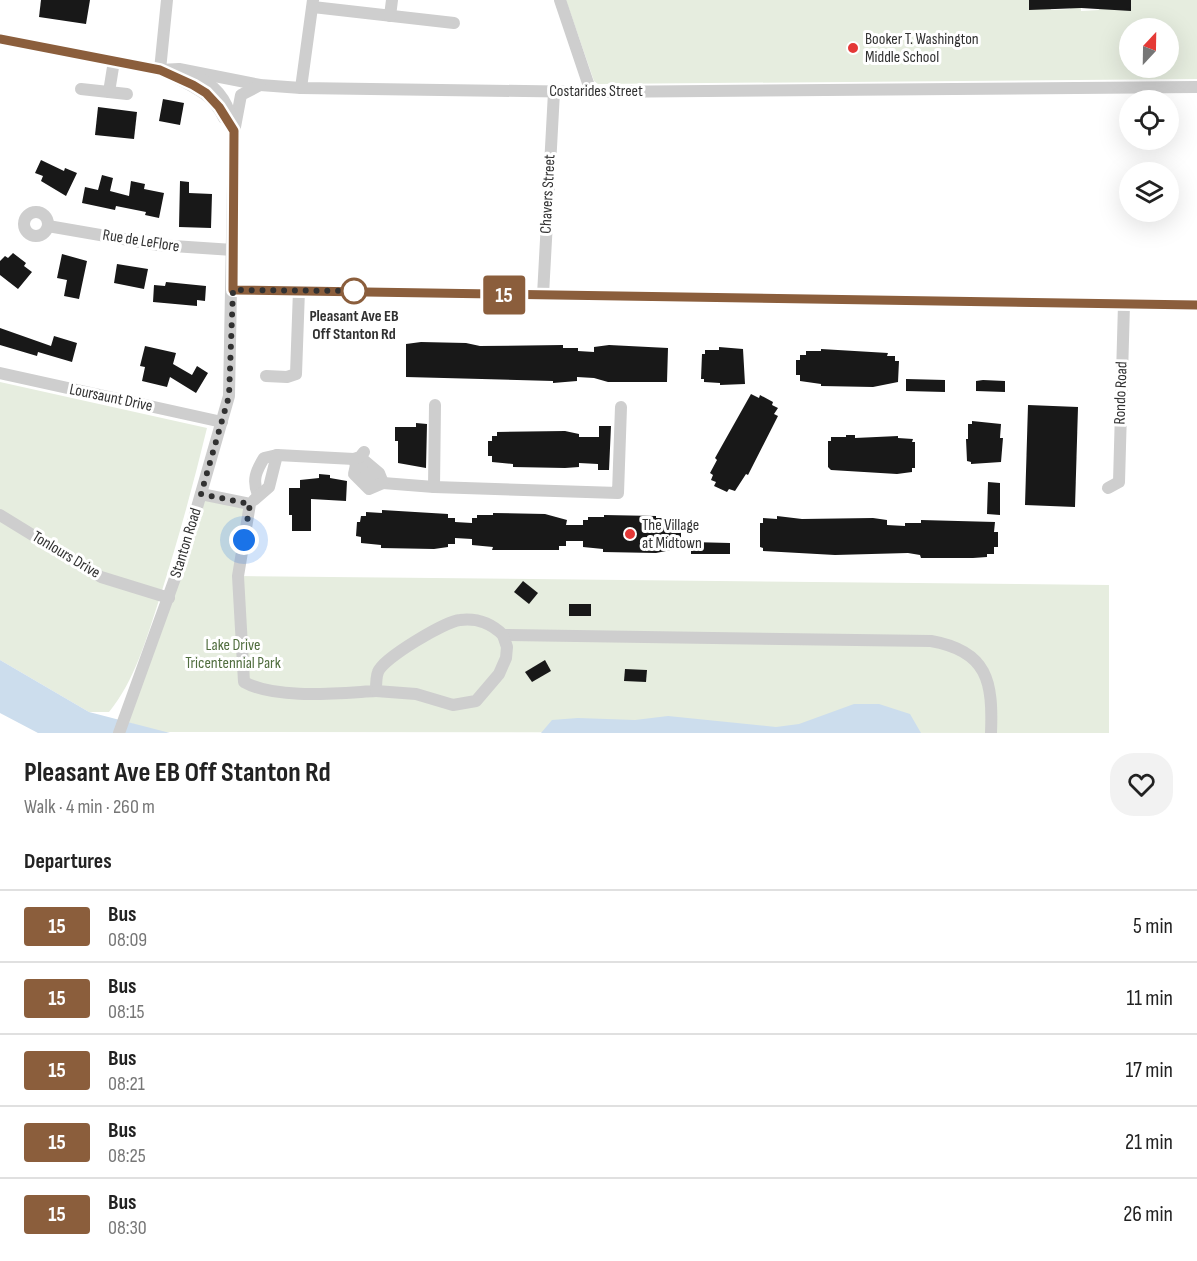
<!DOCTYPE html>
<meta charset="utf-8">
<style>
:root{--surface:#fff;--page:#f2f2f2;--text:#222;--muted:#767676;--line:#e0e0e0}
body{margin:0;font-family:"Sofia Sans Condensed",sans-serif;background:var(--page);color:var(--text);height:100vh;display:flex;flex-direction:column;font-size:22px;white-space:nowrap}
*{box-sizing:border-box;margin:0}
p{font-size:20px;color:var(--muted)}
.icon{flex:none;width:33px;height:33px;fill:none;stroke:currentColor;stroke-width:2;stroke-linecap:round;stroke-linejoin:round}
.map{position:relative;height:733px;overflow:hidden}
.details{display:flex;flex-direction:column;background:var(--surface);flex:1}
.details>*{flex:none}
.badge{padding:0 12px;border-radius:4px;font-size:21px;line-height:39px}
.needle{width:39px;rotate:22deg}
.controls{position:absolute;left:1119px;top:18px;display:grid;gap:12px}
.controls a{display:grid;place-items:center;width:60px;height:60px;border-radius:50%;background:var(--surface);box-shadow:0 6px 24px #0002;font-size:30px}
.you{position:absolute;width:30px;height:30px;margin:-15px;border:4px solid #fff;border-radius:50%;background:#1a73e8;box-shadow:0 0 0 9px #1a73e833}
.map>.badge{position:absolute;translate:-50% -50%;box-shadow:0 0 0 3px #fff}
h2{padding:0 24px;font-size:22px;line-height:54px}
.round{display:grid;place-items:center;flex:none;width:63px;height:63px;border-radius:24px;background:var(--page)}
.overview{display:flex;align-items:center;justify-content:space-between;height:102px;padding:0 24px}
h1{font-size:28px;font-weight:700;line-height:45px}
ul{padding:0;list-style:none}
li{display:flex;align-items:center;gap:18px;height:72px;padding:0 24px;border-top:2px solid var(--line)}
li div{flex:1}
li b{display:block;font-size:22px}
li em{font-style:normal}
li .badge{min-width:66px;font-weight:700;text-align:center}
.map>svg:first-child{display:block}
</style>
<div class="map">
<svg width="1197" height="733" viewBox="0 0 1197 733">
<rect width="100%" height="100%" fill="#fff"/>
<!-- green -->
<g fill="#e6eddf" fill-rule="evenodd">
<path d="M 566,0 L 1050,0 L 1051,10 L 1070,9 L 1070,0 L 1081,0 L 1081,11 L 1099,10 L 1099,0 L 1197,0 L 1197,79 L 598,84 L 594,81 ZM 1130,28 L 1168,28 L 1168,68 L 1130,68 Z"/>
<path d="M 0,382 L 207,428 C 193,486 177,544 159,600 C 146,640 135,680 109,712 L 89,712 L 0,660 Z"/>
<polygon points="201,494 250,504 238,576 1109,585 1109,733 161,732 123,721"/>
</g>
<!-- water -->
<g fill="#ccdded">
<polygon points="0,660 89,712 170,733 38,733 0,713"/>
<polygon points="854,704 879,704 910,714 921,733 541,733 552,720 578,718 635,720 668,716 776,727 799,724"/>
</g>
<!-- building -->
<g fill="#181818">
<polygon points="41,0 90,0 86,24 39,17"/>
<polygon points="1029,0 1131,0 1131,11 1081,8 1029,10"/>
<polygon points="163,99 184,103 180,125 159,121"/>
<polygon points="98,107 137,112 134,139 95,135"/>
<polygon points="41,160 64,171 65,168 77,173 66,196 41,181 43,176 35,173"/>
<polygon points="102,175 113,178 110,191 129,196 131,181 145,184 144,189 164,193 159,218 145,215 146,212 116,206 115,210 82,203 85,187 98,190"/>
<polygon points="180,181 189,182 189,193 212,194 211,228 179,227"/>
<polygon points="13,253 26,263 24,266 32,272 18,289 0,275 0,261 5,256 8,258"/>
<polygon points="62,254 87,261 79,299 64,296 67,280 57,278"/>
<polygon points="117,264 148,269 144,289 114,283"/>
<polygon points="166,282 206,286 205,301 197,300 197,306 153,302 154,285 165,286"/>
<polygon points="0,328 51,346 54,336 77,343 72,362 38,352 37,356 0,345"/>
<polygon points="421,342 466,343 480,346 563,345 563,348 578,348 578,351 594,352 594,347 609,345 668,348 667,382 608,382 594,378 577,377 577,381 553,383 553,381 406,377 406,344"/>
<polygon points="145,346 176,353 173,364 192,375 197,366 208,373 196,393 170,377 167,387 142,381 145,367 140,366"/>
<polygon points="719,347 743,349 745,384 720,385 720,383 704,382 704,379 701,379 702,354 705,354 705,350 719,350"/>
<polygon points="821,349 888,353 887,356 895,356 895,361 899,361 898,382 873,387 821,386 821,384 800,381 800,375 796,375 796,360 800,360 800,355 806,355 806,351 821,351"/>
<polygon points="906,379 945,380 945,392 906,391"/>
<polygon points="983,380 1005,381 1005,392 976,391 976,381"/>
<polygon points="751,394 759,398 760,395 773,402 772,405 778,408 774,414 778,416 748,475 746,474 735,491 729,489 727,492 714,486 716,482 711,480 713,475 710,473 717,460 715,458"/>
<polygon points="1028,405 1078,407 1075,507 1025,505"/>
<polygon points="972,421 1001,424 1000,438 1003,438 1001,462 971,464 971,462 967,461 966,439 968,439 968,424 972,424"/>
<polygon points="416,423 427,424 426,468 398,463 398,441 395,441 395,427 416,427"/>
<polygon points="599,426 611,426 609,470 598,470 598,464 579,463 579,467 565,468 513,467 513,464 492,462 492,456 488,456 488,441 492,441 492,436 497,436 497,432 565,431 579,434 579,437 599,437"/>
<polygon points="846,435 855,435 855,438 898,436 898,438 913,439 912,442 915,442 915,468 912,468 912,472 897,474 831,470 828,467 828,441 831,441 831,437 846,437"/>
<polygon points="319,474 330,475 330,478 347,481 346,501 311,499 311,531 292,531 292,515 289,515 289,488 300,488 300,480 319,478"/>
<polygon points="988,482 1000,483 1000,515 987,514"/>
<polygon points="382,510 448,514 448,518 455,518 455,522 472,523 472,518 477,518 477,515 493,515 493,513 545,514 567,520 566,525 583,525 583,520 588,520 588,517 604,517 604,515 656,516 656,518 670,518 670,522 677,522 677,527 681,527 681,548 656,553 603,552 603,549 583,547 583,541 566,541 566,546 559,546 559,550 492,550 493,547 472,545 472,539 455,538 455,544 448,544 448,547 434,549 381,548 381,545 361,543 361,537 356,536 357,522 360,522 361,516 366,516 366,512 382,513"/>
<polygon points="777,516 802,519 873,518 887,520 887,525 905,526 905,523 921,523 921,520 995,522 994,532 998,532 998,547 994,547 994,554 987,554 987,557 973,558 921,558 920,555 908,553 835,555 763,551 763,548 760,547 760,523 763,523 763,518 777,519"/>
<polygon points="691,542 730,543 730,554 691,554"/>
<polygon points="523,581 538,593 529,604 514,592"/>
<rect x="569" y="604" width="22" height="12"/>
<polygon points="545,660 551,671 532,682 525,672"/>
<polygon points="625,669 647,670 646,682 624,681"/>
</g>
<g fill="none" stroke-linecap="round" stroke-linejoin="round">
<!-- minor -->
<g stroke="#cecece" stroke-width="12">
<polyline points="560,0 591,92"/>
<polyline points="313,7 454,23"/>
<polyline points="390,16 392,0"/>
<polyline points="0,39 160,70 179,69 260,85 301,88 591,92 1197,87"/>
<polyline points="160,70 167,0"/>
<path d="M 161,70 C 186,84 211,90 224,118"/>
<polyline points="301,88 313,0"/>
<polyline points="81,89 127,94"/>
<polyline points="109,92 114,61"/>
<polyline points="235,127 241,95 260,85"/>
<circle cx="36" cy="224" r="12"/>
<polyline points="48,226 158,245 233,250"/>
<polyline points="233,290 1197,305"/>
<polyline points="543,295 554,92"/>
<polyline points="0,373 222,422"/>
<polyline points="266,376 287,377 296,374 299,290"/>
<polyline points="360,457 379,473 383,483"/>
<polyline points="354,459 356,465 369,476 383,483 434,487 618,493 621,407"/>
<polyline points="356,465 354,474 369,489 383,483"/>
<polyline points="434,487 435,405"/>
<polyline points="1108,488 1119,482 1124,304"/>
<path d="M 201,494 L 250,504 L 238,576 L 244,682 C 276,700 339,693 376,691 C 376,685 376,677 378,672 C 383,658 446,621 460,620 C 478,618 491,623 503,635 L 931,641 C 988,651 993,682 991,733"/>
<path d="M 258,495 C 252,480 256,471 264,458 L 277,455 L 354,459 L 360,457 L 364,452"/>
<polyline points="254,500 269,487 277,455"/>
<polyline points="0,515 101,577 169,598"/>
<polyline points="376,691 416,694 453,705 476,701 499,674 506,658 507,647 503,635"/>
<path d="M 119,733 L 183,556 L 229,396 L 234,131 C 230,106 221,89 198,77"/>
</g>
</g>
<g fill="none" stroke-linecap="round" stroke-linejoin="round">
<!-- line casing -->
<g stroke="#fff" stroke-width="14">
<polyline id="line" points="0,39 160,70 193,85 206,93 219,107 234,131 233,290 1197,305"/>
</g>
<!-- line -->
<use href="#line" stroke="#8b5e3c" stroke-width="9"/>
<!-- walk -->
<polyline stroke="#313131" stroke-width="6" stroke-dasharray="0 10.8" points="244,540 250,504 201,494 229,396 233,290 354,291"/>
</g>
<!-- markers -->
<g fill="#e43837" stroke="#fff" stroke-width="2">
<circle cx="853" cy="48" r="6"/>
<circle cx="630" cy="534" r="6"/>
</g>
<circle fill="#fff" stroke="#8b5e3c" stroke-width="3" cx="354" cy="291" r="12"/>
<g text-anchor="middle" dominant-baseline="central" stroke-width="6" stroke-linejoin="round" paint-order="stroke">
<!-- poi labels -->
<g font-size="16" fill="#313131" stroke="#fff" text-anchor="start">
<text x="865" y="39">Booker T. Washington<tspan x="865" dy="18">Middle School</tspan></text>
<text x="642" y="525">The Village<tspan x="642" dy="18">at Midtown</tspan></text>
</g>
<!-- street labels -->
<g font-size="16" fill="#313131" stroke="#fff">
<text x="596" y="91">Costarides Street</text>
<text transform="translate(548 194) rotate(-87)">Chavers Street</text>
<text transform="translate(141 241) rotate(9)">Rue de LeFlore</text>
<text transform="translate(1121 393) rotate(-88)">Rondo Road</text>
<text transform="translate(111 398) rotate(12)">Loursaunt Drive</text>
<text transform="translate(186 543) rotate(-73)">Stanton Road</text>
<text transform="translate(66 555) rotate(31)">Tonlours Drive</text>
</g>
<!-- stop labels -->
<g font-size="16" font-weight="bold" fill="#313131" stroke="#fff">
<text x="354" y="316">Pleasant Ave EB<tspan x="354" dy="18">Off Stanton Rd</tspan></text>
</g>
<!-- park labels -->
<g font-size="16" fill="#506d3e" stroke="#fff">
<text x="233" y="645">Lake Drive<tspan x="233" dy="18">Tricentennial Park</tspan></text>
</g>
</g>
</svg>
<div class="controls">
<a><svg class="needle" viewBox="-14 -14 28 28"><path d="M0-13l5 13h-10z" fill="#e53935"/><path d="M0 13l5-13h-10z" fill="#767676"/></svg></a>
<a><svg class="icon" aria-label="locate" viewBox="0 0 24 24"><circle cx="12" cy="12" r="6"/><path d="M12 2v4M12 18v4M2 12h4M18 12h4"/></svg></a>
<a><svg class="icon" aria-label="layers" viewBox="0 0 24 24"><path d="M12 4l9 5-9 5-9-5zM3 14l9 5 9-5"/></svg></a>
</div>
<div class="you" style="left:244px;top:540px"></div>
<b class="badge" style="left:504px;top:295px;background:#8b5e3c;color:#fff">15</b>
</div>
<section class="details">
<div class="overview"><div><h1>Pleasant Ave EB Off Stanton Rd</h1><p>Walk · 4 min · 260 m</p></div><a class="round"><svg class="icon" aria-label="heart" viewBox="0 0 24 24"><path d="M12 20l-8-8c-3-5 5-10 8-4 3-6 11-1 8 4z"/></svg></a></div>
<h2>Departures</h2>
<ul>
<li><span class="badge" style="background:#8b5e3c;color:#fff">15</span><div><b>Bus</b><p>08:09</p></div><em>5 min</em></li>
<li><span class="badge" style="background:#8b5e3c;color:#fff">15</span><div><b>Bus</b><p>08:15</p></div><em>11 min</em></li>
<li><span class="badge" style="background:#8b5e3c;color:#fff">15</span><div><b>Bus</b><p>08:21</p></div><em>17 min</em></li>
<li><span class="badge" style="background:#8b5e3c;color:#fff">15</span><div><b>Bus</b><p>08:25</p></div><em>21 min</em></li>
<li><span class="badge" style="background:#8b5e3c;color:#fff">15</span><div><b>Bus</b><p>08:30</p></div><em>26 min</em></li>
</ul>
</section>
